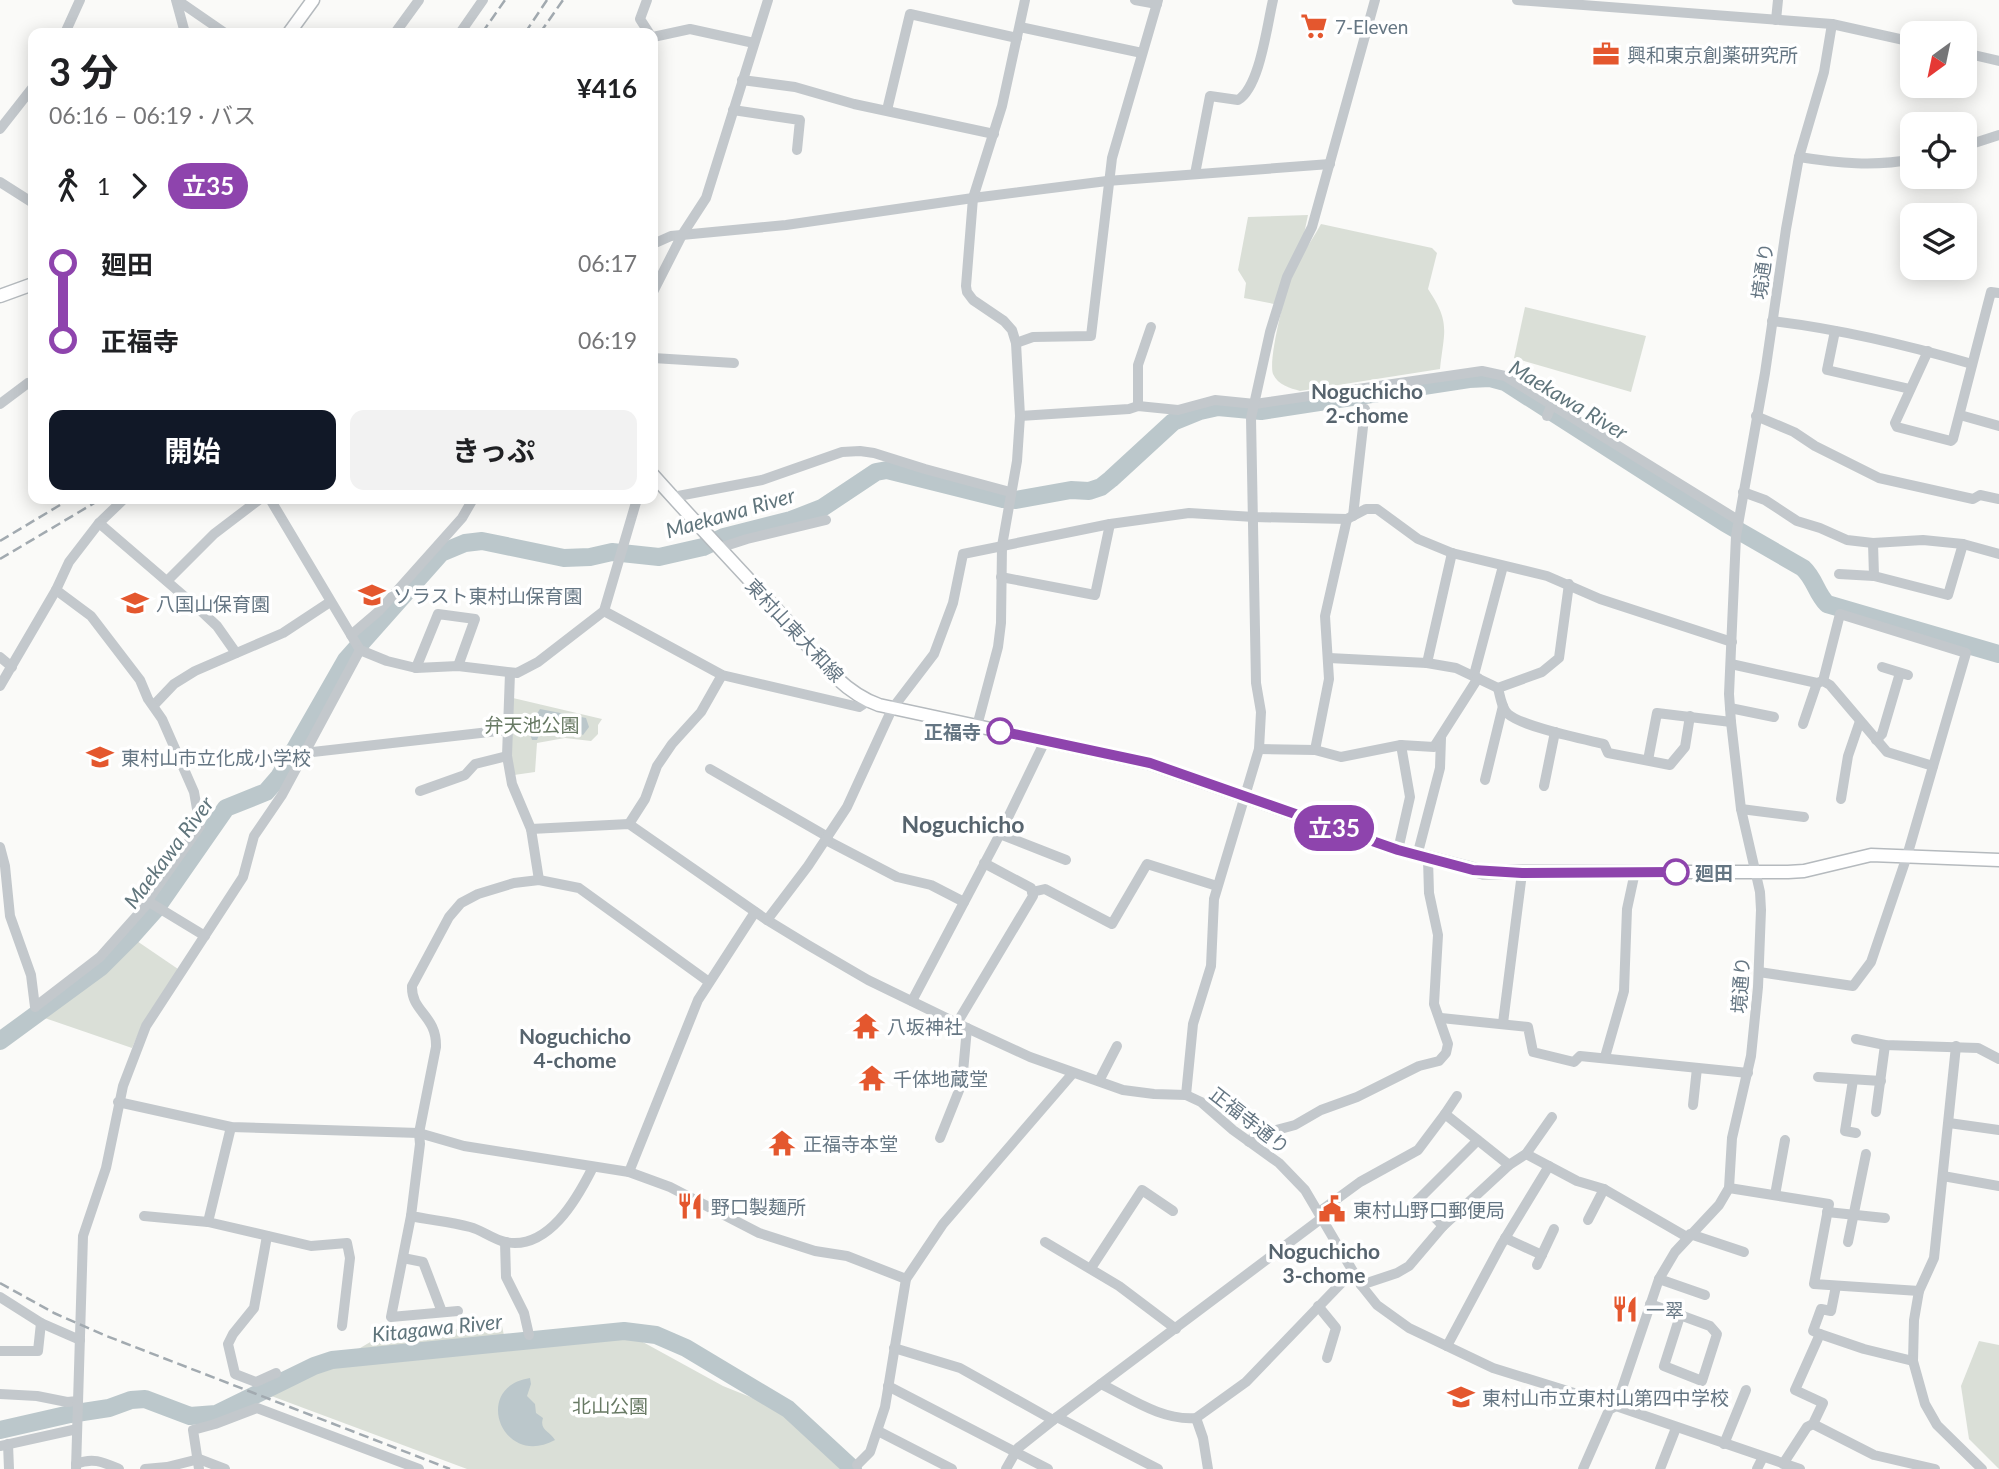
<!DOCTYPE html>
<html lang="ja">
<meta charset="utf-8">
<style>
:root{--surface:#fff;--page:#f2f2f2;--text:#202124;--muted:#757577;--accent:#111827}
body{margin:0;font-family:Lato,"Noto Sans JP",sans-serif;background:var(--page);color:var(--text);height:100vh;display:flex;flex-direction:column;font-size:26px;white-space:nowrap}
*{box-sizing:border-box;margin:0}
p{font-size:23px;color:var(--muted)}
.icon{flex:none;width:38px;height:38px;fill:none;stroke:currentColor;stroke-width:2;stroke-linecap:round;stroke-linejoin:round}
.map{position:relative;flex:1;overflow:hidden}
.panel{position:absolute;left:28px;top:28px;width:630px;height:476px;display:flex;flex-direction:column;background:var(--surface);border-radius:14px;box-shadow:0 4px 18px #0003}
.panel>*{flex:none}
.badge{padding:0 14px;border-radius:23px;font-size:24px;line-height:46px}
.needle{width:46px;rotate:213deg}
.tools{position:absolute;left:1900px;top:21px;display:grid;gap:14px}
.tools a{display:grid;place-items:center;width:77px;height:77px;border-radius:14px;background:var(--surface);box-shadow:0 4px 18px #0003;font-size:35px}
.map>.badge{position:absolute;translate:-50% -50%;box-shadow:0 0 0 4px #fff}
.legs{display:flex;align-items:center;gap:10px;height:77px;padding:0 21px;font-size:23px}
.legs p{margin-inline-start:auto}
.overview{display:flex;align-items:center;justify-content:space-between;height:119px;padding:0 21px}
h1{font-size:38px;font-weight:700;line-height:52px}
.button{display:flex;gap:14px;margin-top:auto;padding:14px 21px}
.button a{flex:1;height:80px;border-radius:14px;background:var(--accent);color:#fff;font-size:28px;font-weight:700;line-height:80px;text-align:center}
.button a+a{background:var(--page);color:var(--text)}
ul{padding:0 21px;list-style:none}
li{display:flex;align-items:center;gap:24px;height:77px;font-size:26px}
li i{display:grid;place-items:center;width:10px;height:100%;margin:0 9px;background:currentColor}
li i::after{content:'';width:18px;height:18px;margin:-9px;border:5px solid;border-radius:50%;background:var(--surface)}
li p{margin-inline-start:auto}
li:first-child i{background:linear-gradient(#0000 50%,currentColor 0)}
li:last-child i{background:linear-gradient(currentColor 50%,#0000 0)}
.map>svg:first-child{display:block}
</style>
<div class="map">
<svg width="1999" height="1469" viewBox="0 0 1999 1469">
<rect width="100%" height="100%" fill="#fafaf8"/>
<!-- green -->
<g fill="#dadfd7">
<polygon points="1308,215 1304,234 1274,304 1244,298 1246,283 1238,270 1248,217"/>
<path d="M 1321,224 L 1432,248 L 1437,253 L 1428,289 C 1451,323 1444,331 1440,369 L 1300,391 C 1290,388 1278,385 1273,374 C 1268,360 1285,293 1291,277 C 1298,259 1312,241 1321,224 Z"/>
<polygon points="1525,307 1646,336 1631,392 1514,358"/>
<polygon points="513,698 602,719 598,725 598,734 591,741 565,738 537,743 535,772 514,775 510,752"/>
<polygon points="131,937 178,969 143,1023 132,1048 36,1015 101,967"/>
<polygon points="480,1326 502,1326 507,1350 628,1339 641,1341 723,1386 773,1406 844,1469 467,1469 266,1394 333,1364 372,1341"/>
<polygon points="1979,1341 1999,1345 1999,1469 1969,1439 1961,1386"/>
</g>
<!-- water -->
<g fill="#bbc7cb">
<polygon points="540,709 586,718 589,727 583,735 570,729 567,735 549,735 541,730 537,740 532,740 528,728"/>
<path d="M 530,1378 L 531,1384 L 527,1396 L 535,1404 L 536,1413 L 543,1418 C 539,1430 550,1431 555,1440 C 502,1469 471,1387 530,1378 Z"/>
</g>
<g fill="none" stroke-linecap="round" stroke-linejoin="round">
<!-- river -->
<g stroke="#bbc7cb" stroke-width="18">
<path d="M 0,1041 L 101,967 L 131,937 L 155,910 L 226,808 L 266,792 L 279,777 L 346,660 L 441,553 L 465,543 L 482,541 L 564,558 L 590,557 L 612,552 L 659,557 L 703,547 L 724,537 L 791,520 L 822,508 L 876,472 L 887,470 L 1003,499 L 1016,500 L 1071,490 L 1089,491 L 1101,487 L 1111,479 L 1173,422 L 1200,411 L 1218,407 L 1261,411 L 1469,379 L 1490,378 L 1505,382 L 1725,523 L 1803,568 C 1815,579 1816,593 1827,604 L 1999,654"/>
<polyline points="0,1430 70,1414 109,1408 131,1400 145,1399 190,1416 216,1414 314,1366 332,1360 624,1331 656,1335 686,1348 788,1409 853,1469"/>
</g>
<!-- major casing -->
<g stroke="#b5babe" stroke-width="15">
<g id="major">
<polyline points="289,33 313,0"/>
<polyline points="0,296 33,284"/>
<path d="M 653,475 C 695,522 738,568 781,614 C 811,647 836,690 879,705 L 1149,763 L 1398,850 L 1483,872 L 1788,872 L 1804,871 L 1871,855 L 1999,860"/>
</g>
</g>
<!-- minor -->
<g stroke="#c3c8cc" stroke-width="10">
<polyline points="176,0 185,33"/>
<polyline points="177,0 225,33"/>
<polyline points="647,0 640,19 649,33"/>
<polyline points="1135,0 1157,4"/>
<polyline points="1517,0 1832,24 1913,42"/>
<polyline points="1776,20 1778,0"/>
<polyline points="1020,27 1142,53"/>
<polyline points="65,33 80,0"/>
<polyline points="395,33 419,0"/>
<polyline points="460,33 483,0"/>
<polyline points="653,37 690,29 754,43"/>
<polyline points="1965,53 1999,61"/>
<polyline points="742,80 795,87 854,104 994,134"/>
<polyline points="733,110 800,120 797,150"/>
<polyline points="887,110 910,14 1017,38"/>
<polyline points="0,129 33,87"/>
<polyline points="1965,146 1999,135"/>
<path d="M 1799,157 C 1837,163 1875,167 1913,159"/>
<path d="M 1195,174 L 1210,96 L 1238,100 C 1260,87 1267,25 1273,0"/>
<polyline points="0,182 33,203"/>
<polyline points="653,244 671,236 786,225 973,198 1107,181 1330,164"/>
<polyline points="653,292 682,235 706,198 768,0"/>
<path d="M 1772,321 C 1840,329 1907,345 1972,364"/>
<polyline points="1835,331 1827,370 1910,389"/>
<polyline points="1016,343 1033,337 1091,336 1112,158 1158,0"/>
<polyline points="1928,351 1895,423 1897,427 1951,441 1953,439 1991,292 1999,293"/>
<polyline points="653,358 734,363"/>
<polyline points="0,404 28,383 33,382"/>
<polyline points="1138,406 1138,365 1151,327"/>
<polyline points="1960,415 1999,426"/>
<polyline points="1020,416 1129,409 1138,406 1178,410 1215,400 1255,404 1482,371 1505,376 1738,520"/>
<polyline points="1547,416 1552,404"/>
<polyline points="1756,416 1794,432 1815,446 1879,478 1973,499 1980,495 1999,499"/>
<polyline points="1743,492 1765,500 1797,521 1820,528 1847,540 1873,543 1923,540 1963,544 1999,554"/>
<polyline points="673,497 762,480 842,452 860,451 874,453 925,469 1010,492"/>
<polyline points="270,499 360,650 387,661 416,668 458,666 517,673 538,662 604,611 637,499"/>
<polyline points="1353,516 1365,409"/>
<polyline points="99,523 199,609 217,626 236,653"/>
<polyline points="1873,543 1874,576 1948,595 1963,544"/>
<polyline points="719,548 747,539 826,520"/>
<polyline points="1839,574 1874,576"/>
<polyline points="1001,577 1095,595 1110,524"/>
<polyline points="167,581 214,534 260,499"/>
<polyline points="604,611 722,675 859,707 868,701"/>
<polyline points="351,635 379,611 462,518 473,499"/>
<polyline points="0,657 12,667"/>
<polyline points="1329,658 1427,663 1456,668 1498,688 1542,672 1559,658 1569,584"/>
<polyline points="1427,663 1452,553"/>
<polyline points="1731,664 1817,683 1823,681 1830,685 1887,752 1933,766"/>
<polyline points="1882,667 1908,675"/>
<polyline points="416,668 438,614 475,619 458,666"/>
<polyline points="510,673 507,756 512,784 531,829 539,880"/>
<polyline points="1474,675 1503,566"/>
<polyline points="0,686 56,590 69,562 99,523 124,499"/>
<path d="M 1498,688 C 1500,696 1502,709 1508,714 C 1523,727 1583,739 1604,744 L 1608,753 L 1670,765 L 1685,747 L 1690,716"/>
<polyline points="154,705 174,684 195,671 283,633 330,602"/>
<polyline points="1730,708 1774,717"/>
<polyline points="1803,724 1817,683"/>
<polyline points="977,726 998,647 1001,623 1002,546 1017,461 1020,416 1016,343 1012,330 1004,321 973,300 967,292 966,286 973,198 1002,106 1025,0"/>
<polyline points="1876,740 1882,734 1900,673"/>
<polyline points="1259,749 1315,750 1341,757 1401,745 1434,747 1478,678"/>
<polyline points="1315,750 1329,679 1325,616 1347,519"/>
<polyline points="304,753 507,730"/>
<polyline points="1648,760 1657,713 1731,722"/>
<polyline points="710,769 828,837"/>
<polyline points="1485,780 1503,706"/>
<polyline points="1544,786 1555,732"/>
<polyline points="420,791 465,775 475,764 507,756"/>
<polyline points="1841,799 1848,756 1860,721"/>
<polyline points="1741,809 1804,817"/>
<polyline points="629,824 645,799 657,766 672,744 701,712 722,675"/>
<polyline points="531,829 629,824 767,920 808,945 868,980 967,1028 1030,1057 1123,1090 1154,1094 1186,1095 1201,1102 1233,1130 1279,1163 1305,1190 1361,1285 1377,1305 1409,1328 1493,1368 1616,1406 1800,1469"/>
<polyline points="1000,834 1066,860"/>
<polyline points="826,840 897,877 931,885 964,902"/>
<polyline points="0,847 5,866 10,916 31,975 35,1007 100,957 149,902 150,897 200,826 194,792 162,719 148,699 140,680 91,616 56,590"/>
<polyline points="1398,850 1410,797 1401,745"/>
<polyline points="1417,856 1440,768 1441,738"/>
<polyline points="1032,892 1045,889 1112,924 1147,864 1217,886"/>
<polyline points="149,902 205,936"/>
<polyline points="767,920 808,866 847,807 892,709 934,654 953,603 963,554 1110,524 1189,513 1254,517 1347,519 1366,509 1377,509 1418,539 1452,553 1547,576 1600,599 1732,642"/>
<polyline points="1759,972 1853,986 1871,962 1907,856 1966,653 1840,614 1823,681"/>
<polyline points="912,1001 1000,834 1045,741"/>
<polyline points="1441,1018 1528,1027 1533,1052 1574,1062 1580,1056 1748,1073"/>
<polyline points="957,1023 1033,896 1031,888 984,863"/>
<polyline points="1503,1023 1522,873"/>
<polyline points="1856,1039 1885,1045 1978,1048 1999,1059"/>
<polyline points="1956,1046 1934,1258 1919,1291 1914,1320 1913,1361 1925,1404 1937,1425 1982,1469"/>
<polyline points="1605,1057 1624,991 1627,909 1635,872"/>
<polyline points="1818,1077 1881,1081"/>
<polyline points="1853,1080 1845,1131 1856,1133"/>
<polyline points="1099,1081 1117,1046"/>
<polyline points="1186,1095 1193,1024 1211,966 1214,899 1259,749 1261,712 1256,683 1251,418 1270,332 1287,277 1312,227 1375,0"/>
<polyline points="1457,1096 1445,1114 1509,1165 1443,1226 1418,1200 1478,1140"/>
<polyline points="118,1102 231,1127 419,1133 464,1146 629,1172 670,1187 759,1233 815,1251 847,1256 906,1279"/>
<polyline points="1693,1105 1697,1068"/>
<polyline points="1876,1112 1885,1045"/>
<polyline points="1949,1123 1999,1130"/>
<polyline points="231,1127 208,1222 311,1246 347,1243 350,1258 342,1326"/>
<polyline points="940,1138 962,1083 967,1028"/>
<polyline points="1249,1142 1254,1136 1295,1125 1321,1110 1357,1097 1419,1066 1439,1061 1446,1053 1448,1044 1434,1004 1438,935 1429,893 1428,859"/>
<polyline points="1526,1154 1577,1181 1604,1189 1687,1237"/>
<polyline points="1509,1165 1526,1154 1552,1117"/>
<path d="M 593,1167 C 577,1199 548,1251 505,1242 C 492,1239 482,1230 470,1227 C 451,1222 430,1220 411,1216 L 420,1144 L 419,1133 L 436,1047 C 437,1015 411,1012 412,986 L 449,917 L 461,903 L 478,894 L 514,883 L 539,880 L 579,888 L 709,982"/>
<polyline points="629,1172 698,1000 755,912"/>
<polyline points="1943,1176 1999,1186"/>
<polyline points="1729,1188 1829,1204 1814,1284 1919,1291"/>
<polyline points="1775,1195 1785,1140"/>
<polyline points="1406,1211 1418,1200"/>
<polyline points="1319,1212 1360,1182 1418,1150 1445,1114"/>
<polyline points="1827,1212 1885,1218"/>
<polyline points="144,1216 208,1222"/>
<polyline points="411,1216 391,1317 458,1311"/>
<polyline points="1588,1220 1604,1189"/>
<polyline points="1690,1234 1744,1252"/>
<polyline points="267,1236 254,1308 233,1334 228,1344 235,1374 256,1382 276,1373"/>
<polyline points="1505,1238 1542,1255"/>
<polyline points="505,1242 506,1277 524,1313 529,1335"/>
<polyline points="1045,1242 1119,1286 1176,1329"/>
<polyline points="1848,1242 1866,1154"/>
<polyline points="403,1258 423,1262 442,1312"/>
<polyline points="1537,1265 1554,1229"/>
<polyline points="1091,1268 1142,1190 1173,1211"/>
<polyline points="1659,1279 1705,1295"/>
<polyline points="1361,1285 1397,1273 1409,1266 1443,1226"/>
<polyline points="0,1297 41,1323 80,1340"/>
<polyline points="1650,1304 1710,1326 1717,1334 1702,1381 1664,1366 1680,1316"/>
<polyline points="1318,1306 1336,1328 1327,1358"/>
<polyline points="1820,1334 1813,1331 1821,1309 1831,1311 1836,1286"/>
<polyline points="1447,1346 1501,1245 1549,1166"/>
<polyline points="894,1348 960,1368 1053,1420"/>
<polyline points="0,1351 38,1351 41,1323"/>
<path d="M 1101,1384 C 1130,1398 1162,1421 1196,1418 L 1246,1382 L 1352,1272"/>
<polyline points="888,1386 1048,1469"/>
<polyline points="0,1394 37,1396 67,1402 78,1401"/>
<polyline points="1616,1406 1659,1279 1675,1252 1719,1205 1729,1188 1732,1138 1751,1056 1758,987 1761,910 1760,892 1741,809 1731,722 1729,694 1736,536 1765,373 1786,229 1799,157 1824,72 1832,24"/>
<polyline points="1057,1417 1158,1469"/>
<polyline points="1196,1418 1203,1438 1208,1469"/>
<polyline points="1813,1424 1874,1455 1935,1469"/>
<polyline points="878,1431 952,1469"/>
<polyline points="8,1444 9,1469"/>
<polyline points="1724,1444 1746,1390"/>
<polyline points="0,1446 77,1429"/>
<path d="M 76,1464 C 93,1457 103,1462 119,1469"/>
<polyline points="1783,1464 1807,1427 1813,1424 1823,1403 1795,1390 1820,1334 1864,1349 1913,1361"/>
<polyline points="857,1465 870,1452 885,1407 906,1279 943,1224 1073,1073"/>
<polyline points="76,1469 83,1236 106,1168 123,1086 146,1026 243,877 254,836 282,795 360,650"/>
<polyline points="145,1469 167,1467 199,1459 225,1469"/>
<polyline points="199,1469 193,1430 215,1424 257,1408 419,1469"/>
<polyline points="1006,1469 1018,1448 1057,1417 1322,1218"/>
<polyline points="1583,1469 1609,1410 1616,1406"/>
<polyline points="1660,1469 1676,1428"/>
<polyline points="1757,1469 1763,1457"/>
</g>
<!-- major -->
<use href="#major" stroke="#fff" stroke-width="12"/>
<!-- rail -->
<g stroke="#a2aab0" stroke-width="2.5" stroke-dasharray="10 5" stroke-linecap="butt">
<polyline points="482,33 505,0"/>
<polyline points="525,33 547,0"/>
<polyline points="540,33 563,0"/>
<polyline points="0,541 70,499"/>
<polyline points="0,559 101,499"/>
<polyline points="0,1283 54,1313 104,1335 450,1469"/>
</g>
</g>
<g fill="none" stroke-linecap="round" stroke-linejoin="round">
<!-- line-1 casing -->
<g stroke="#fff" stroke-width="16">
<polyline id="line-1" points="1000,731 1150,763 1398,850 1473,870 1522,873 1676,872"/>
</g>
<!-- line-1 -->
<use href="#line-1" stroke="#8e44ad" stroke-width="10"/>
</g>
<!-- icons -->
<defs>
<g id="supermarket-bare" transform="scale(2.1)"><path d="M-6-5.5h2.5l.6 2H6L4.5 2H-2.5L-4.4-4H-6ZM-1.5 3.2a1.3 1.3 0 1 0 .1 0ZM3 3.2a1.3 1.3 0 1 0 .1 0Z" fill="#e4572e" stroke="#fff" stroke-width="2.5" paint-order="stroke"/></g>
<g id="office-bare" transform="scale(2.1)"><path d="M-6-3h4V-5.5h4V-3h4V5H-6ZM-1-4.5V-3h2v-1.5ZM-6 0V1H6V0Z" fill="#e4572e" stroke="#fff" stroke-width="2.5" paint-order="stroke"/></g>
<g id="school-bare" transform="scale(2.1)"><path d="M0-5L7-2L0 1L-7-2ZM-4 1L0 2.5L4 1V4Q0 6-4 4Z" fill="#e4572e" stroke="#fff" stroke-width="2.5" paint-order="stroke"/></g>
<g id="temple-bare" transform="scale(2.1)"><path d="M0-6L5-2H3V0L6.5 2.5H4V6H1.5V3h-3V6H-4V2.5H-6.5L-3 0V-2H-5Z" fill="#e4572e" stroke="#fff" stroke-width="2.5" paint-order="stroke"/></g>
<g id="restaurant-bare" transform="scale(2.1)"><path d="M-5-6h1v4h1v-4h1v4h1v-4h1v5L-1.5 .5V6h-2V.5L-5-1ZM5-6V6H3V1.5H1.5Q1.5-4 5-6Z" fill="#e4572e" stroke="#fff" stroke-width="2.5" paint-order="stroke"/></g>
<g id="civic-bare" transform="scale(2.1)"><path d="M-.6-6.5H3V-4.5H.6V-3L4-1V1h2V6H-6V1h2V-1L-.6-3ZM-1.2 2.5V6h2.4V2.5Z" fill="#e4572e" stroke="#fff" stroke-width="2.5" paint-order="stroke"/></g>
</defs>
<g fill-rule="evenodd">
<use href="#supermarket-bare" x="1314" y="26"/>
<use href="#office-bare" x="1606" y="54"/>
<use href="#school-bare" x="372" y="595"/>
<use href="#school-bare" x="135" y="603"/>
<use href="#school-bare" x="100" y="757"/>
<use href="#temple-bare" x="866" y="1026"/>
<use href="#temple-bare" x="872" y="1078"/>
<use href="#temple-bare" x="782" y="1143"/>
<use href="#restaurant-bare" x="690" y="1206"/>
<use href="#civic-bare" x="1332" y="1209"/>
<use href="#restaurant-bare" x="1625" y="1309"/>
<use href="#school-bare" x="1461" y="1397"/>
</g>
<!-- markers -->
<g fill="#fff" stroke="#8e44ad" stroke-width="3.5">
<circle cx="1000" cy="731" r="12"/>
<circle cx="1676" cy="872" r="12"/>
</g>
<g text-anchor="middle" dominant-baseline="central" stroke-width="7" stroke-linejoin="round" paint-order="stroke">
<!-- poi labels -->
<g font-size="19" fill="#657683" stroke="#fff" text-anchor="start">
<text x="1335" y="26">7-Eleven</text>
<text x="1627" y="54">興和東京創薬研究所</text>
<text x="393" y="595">ソラスト東村山保育園</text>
<text x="156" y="603">八国山保育園</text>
<text x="121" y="757">東村山市立化成小学校</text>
<text x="887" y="1026">八坂神社</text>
<text x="893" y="1078">千体地蔵堂</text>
<text x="803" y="1143">正福寺本堂</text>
<text x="711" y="1206">野口製麺所</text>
<text x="1353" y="1209">東村山野口郵便局</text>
<text x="1646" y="1309">一翠</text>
<text x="1482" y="1397">東村山市立東村山第四中学校</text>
</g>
<!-- street labels -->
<g font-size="19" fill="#657683" stroke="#fff">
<text transform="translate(1762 271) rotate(-82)">境通り</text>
<text transform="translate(795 630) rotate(47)">東村山東大和線</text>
<text transform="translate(1740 985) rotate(-86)">境通り</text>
<text transform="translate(1250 1120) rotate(38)">正福寺通り</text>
</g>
<!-- park labels -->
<g font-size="19" fill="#687a64" stroke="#fff">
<text x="532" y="724">弁天池公園</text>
<text x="610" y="1405">北山公園</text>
</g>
<!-- stop labels -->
<g font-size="19" font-weight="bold" fill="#657683" stroke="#fff" text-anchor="end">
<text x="981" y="731">正福寺</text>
<text x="1695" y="872" text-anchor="start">廻田</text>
</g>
<!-- neighbourhood labels -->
<g font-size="21" font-weight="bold" fill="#57646e" stroke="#fff">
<text x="1367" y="390">Noguchicho<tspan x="1367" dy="24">2-chome</tspan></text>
<text x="575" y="1035">Noguchicho<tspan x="575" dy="24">4-chome</tspan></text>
<text x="1324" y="1250">Noguchicho<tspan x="1324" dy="24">3-chome</tspan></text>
</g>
<!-- water labels -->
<g font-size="21" font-style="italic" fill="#60757c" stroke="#fff">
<text transform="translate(1569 399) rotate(31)">Maekawa River</text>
<text transform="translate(730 512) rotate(-16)">Maekawa River</text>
<text transform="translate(168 852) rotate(-53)">Maekawa River</text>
<text transform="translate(437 1327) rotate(-6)">Kitagawa River</text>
</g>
<!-- quarter labels -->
<g font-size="23" font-weight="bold" fill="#57646e" stroke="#fff">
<text x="963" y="824">Noguchicho</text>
</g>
</g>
</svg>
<div class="tools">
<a><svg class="needle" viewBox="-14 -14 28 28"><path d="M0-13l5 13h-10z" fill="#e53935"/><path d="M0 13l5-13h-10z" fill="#757577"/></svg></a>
<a><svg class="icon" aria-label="locate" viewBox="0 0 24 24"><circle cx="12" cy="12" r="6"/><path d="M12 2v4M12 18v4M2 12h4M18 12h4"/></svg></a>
<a><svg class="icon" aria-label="layers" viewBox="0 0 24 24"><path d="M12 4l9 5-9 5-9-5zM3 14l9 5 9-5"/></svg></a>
</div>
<b class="badge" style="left:1334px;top:828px;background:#8e44ad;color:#fff">立35</b>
<section class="panel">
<div class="overview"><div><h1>3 分</h1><p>06:16 – 06:19 · バス</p></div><b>¥416</b></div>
<div class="legs"><svg class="icon" aria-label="walk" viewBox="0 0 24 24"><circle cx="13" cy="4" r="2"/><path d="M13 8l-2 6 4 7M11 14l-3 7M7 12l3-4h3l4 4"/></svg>1<svg class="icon" aria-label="forward" viewBox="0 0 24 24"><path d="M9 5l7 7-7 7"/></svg><b class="badge" style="background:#8e44ad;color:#fff">立35</b></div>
<ul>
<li><i style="color:#8e44ad"></i><b>廻田</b><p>06:17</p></li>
<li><i style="color:#8e44ad"></i><b>正福寺</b><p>06:19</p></li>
</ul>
<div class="button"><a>開始</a><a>きっぷ</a></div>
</section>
</div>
